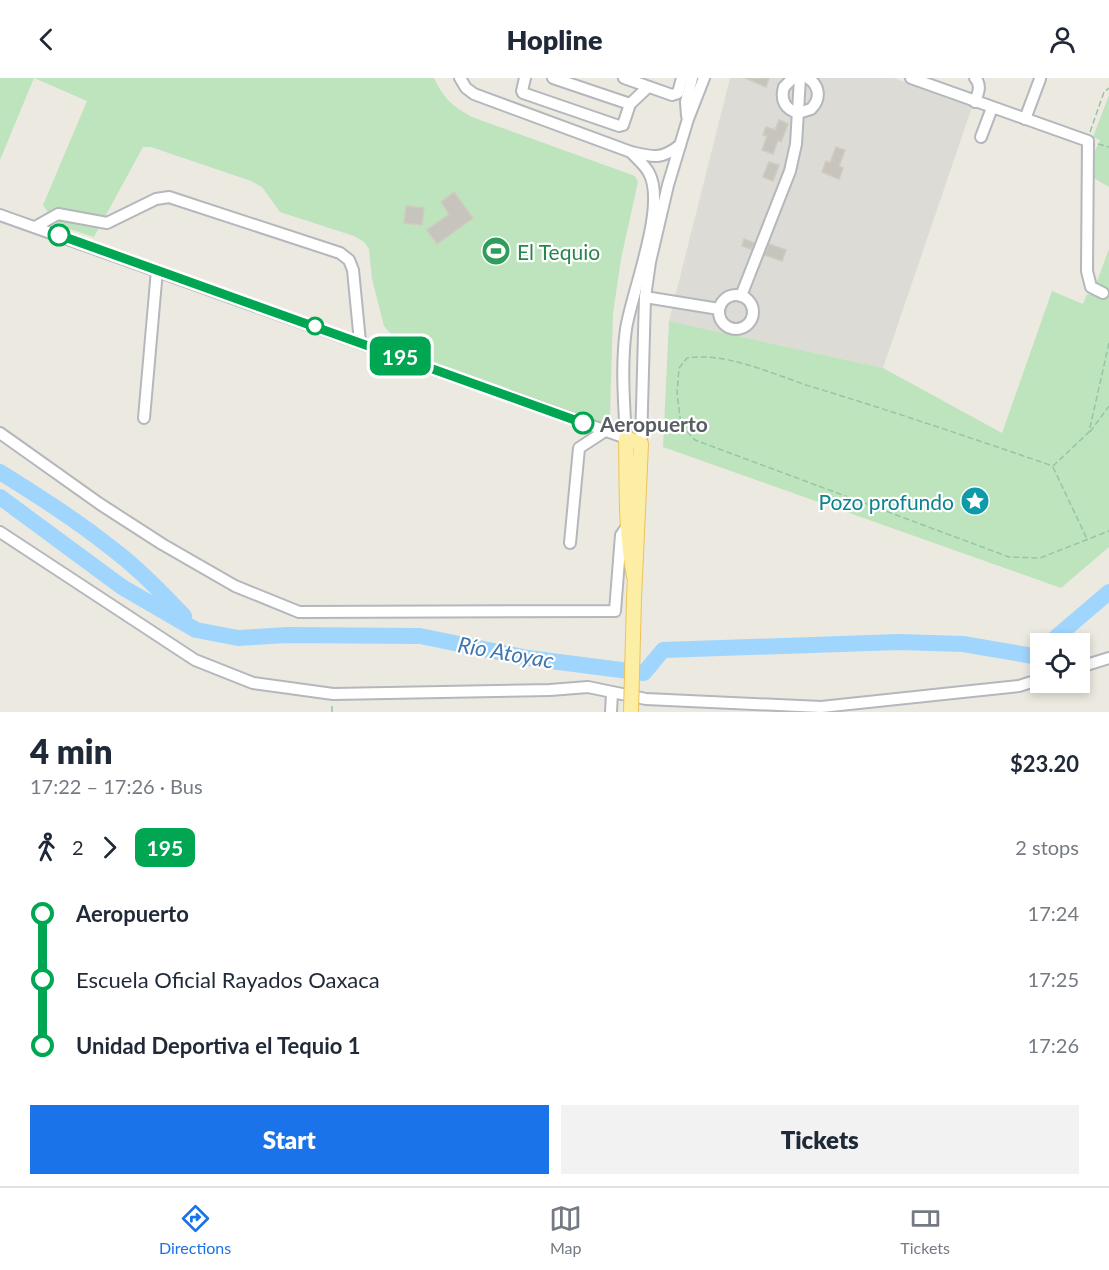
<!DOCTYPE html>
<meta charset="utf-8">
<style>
:root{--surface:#fff;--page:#f2f2f3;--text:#1f2937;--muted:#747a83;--line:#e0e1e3;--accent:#1a73e8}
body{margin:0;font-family:Lato,sans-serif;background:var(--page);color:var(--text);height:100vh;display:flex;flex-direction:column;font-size:22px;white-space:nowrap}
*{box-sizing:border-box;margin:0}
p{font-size:20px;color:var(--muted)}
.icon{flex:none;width:33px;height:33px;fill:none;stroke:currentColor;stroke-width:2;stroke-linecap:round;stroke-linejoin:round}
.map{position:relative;height:634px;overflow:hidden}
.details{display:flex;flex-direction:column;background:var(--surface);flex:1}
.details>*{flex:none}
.badge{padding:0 12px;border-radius:9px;font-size:21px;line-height:39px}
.fabs{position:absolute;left:1030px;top:555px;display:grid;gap:12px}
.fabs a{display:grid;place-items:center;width:60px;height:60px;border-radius:0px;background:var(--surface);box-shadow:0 3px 9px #0003;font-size:30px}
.map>.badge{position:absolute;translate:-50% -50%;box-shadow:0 0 0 3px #fff}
.legs{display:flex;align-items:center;gap:9px;height:66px;padding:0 30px;font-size:20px}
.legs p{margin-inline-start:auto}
.headline{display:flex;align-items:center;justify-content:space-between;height:102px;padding:0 30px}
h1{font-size:33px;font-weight:800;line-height:45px}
.primary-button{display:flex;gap:12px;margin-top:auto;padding:12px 30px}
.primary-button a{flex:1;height:69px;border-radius:0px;background:var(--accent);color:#fff;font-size:24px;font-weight:800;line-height:69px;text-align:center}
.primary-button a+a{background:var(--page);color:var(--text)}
ul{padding:0 30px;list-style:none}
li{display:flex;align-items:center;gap:21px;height:66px;font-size:22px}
li i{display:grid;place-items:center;width:9px;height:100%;margin:0 8px;background:currentColor}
li i::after{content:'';width:15px;height:15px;margin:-8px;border:4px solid;border-radius:50%;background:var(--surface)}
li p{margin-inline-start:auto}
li:first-child i{background:linear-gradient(#0000 50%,currentColor 0)}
li:last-child i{background:linear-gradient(currentColor 50%,#0000 0)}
header{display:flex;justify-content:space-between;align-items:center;height:78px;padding:0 30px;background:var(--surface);font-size:27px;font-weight:800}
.dock{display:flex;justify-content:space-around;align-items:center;height:84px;border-top:2px solid var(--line);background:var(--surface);font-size:16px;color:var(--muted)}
.dock a{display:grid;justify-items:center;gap:3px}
.dock .current{color:var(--accent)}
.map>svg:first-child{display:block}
</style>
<header><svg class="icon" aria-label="back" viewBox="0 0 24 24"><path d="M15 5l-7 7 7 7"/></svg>Hopline<svg class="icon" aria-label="person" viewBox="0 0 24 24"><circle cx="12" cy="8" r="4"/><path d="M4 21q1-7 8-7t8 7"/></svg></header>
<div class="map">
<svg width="1109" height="634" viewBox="0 0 1109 634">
<rect width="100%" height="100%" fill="#ece9e1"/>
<!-- industrial -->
<polygon fill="#dddbd5" points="730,0 894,0 972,29 883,290 669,243"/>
<!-- green -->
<g fill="#bee4bd">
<path d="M 0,0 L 434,0 C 445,22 451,27 472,39 L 635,98 L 638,104 L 621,181 L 613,236 L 610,336 L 606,348 L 422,280 L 417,274 L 396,262 L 384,248 L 372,201 L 369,171 L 364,164 L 354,158 L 280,134 L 262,109 L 251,103 L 151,69 L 143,69 L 94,159 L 57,147 L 43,127 L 87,23 L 34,0 L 0,82 Z"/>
<polygon points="1109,17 1109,109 1085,95 1100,62 1093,59"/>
<polygon points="1109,171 1109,469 1061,510 663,369 669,243 883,290 1002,355 1052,213 1083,226 1087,216 1092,217"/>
</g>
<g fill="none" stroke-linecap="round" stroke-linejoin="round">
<!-- river -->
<g stroke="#a0d5fd" stroke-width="16">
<path d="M 0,394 C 38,418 75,441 110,469 C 137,489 161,514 184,538"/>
<polyline points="0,419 122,509 196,552 238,560 288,557 420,558 528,580 644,595 663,572 899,564 963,566 1033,578 1041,572"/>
<polyline points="1048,566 1109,514"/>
</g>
</g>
<!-- building -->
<g fill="#c7c4be" stroke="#d0cbbf" stroke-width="1.5">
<polygon points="745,0 769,0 766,9"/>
<polygon points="779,42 788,46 781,64 778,62 773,76 762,72 767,58 763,57 766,49 775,52"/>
<polygon points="836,69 845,72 839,88 843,90 839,101 822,94 826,83 830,85"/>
<polygon points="769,84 779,87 773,103 763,99"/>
<polygon points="454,114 473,140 437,166 427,152 449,136 441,124"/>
<polygon points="406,128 424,130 422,147 404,145"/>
<polygon points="744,161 754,165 751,171 742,168"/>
<polygon points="769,166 786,172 782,183 765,177"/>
</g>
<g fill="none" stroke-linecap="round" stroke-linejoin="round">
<!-- minor casing -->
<g stroke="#b4b7bb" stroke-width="14">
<g id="minor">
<path d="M 460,0 L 466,10 L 474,16 L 631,74 C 652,79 662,82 680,67"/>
<polyline points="525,0 522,13 523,15 619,48 623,47 630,26 648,9"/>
<polyline points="553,0 630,26"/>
<polyline points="624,0 672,17 678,15 682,0"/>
<path d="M 793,0 L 784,9 C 780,22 785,31 798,35 L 811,31 C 821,21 820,8 808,0"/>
<polyline points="911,0 1088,63 1087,193 1091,209 1103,215"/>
<path d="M 975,0 C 982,7 978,15 975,24"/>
<polyline points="687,38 686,24 692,0"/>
<polyline points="1025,41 1040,1"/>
<polyline points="981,59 992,30"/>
<path d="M 0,137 L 626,360 C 624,324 621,287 626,251 C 632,213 667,128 649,95 C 645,87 637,81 631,74"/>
<polyline points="35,149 58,136 107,145 156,121 169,119 340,175 349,182 353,192 360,264"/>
<circle cx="736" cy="234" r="17"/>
<polyline points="741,218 790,93 796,66 800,0"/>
<polyline points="645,219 719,231"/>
<polyline points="144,340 157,192"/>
<polyline points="0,355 100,426 162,466 235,508 299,534 615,533 621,457 628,447"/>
<polyline points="641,366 645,219 650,184 668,107 688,41 704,0"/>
<polyline points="0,454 195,582 253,605 333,616 550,612 588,609 646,621 821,629 1019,608 1041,601"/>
<polyline points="570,465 579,370 605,353"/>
<polyline points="1080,589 1109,580"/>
<polyline points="611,634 612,615"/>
</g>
</g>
<!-- major casing -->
<g stroke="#edc259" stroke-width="16">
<path id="major" d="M 634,521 L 641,366 L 626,360 C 627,406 625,453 634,498"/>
</g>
<!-- path -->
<g stroke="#97c4a3" stroke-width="1.5" stroke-dasharray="6 3" stroke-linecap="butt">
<polyline points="1090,54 1104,14 1109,10"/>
<polyline points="1098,66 1109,69"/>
<path d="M 1109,265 L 1089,354 L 1053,388 C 971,360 889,332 806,307 C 771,295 724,274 687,280 L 679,290 L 677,315 L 681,347 L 695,362 L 1009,479 L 1040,480 L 1109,453"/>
<polyline points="1090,354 1109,328"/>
<polyline points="1053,389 1087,461"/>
<polyline points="332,634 332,626"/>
</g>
<!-- minor -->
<use href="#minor" stroke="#fff" stroke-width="10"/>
<!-- major -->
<use href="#major" stroke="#fdeea5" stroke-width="14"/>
<!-- major-bridge casing -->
<g stroke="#edc259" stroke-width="16" stroke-linecap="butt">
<polyline id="major-bridge" points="631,634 634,521"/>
</g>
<!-- major-bridge -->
<use href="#major-bridge" stroke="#fdeea5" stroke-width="14"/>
</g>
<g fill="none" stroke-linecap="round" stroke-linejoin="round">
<!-- line-1 casing -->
<g stroke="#fff" stroke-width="14">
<polyline id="line-1" points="59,157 583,345"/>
</g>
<!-- line-1 -->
<use href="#line-1" stroke="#00a651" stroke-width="9"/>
</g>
<!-- icons -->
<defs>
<g id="stadium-disc" transform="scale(1.5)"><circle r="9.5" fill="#2e9e5b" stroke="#fff"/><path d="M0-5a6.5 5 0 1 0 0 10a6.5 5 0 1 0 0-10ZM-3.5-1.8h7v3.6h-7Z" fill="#fff"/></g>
<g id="sight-disc" transform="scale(1.5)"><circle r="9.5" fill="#0f9aa8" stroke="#fff"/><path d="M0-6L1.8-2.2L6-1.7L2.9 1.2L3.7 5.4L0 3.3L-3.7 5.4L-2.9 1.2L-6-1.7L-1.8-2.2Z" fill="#fff"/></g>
</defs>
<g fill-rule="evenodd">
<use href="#stadium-disc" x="496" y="173"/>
<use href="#sight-disc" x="975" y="423"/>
</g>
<!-- markers -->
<g fill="#fff" stroke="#00a651" stroke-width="3">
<circle cx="59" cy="157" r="10"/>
<circle cx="315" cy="248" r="8"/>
<circle cx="583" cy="345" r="10"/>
</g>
<g text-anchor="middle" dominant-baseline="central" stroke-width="4.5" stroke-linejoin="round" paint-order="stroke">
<!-- leisure labels -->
<g font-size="21" fill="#27864d" stroke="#fff" text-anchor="start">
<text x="517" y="173">El Tequio</text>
</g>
<!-- stop labels -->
<g font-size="21" font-weight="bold" fill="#595d61" stroke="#fff" text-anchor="start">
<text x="600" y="345">Aeropuerto</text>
</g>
<!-- culture labels -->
<g font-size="21" fill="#0d838f" stroke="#fff" text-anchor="end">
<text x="954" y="423">Pozo profundo</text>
</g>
<!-- water labels -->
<g font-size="22" font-style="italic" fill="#3f76ae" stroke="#fff">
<text transform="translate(506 574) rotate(10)">Río Atoyac</text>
</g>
</g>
</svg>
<div class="fabs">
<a><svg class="icon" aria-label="locate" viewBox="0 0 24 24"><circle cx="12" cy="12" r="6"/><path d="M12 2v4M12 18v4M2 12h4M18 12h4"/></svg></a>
</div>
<b class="badge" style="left:400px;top:278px;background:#00a651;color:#fff">195</b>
</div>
<section class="details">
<div class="headline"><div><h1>4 min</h1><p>17:22 – 17:26 · Bus</p></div><b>$23.20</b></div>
<div class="legs"><svg class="icon" aria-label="walk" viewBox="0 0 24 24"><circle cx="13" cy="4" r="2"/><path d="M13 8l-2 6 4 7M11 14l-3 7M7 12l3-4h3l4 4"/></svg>2<svg class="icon" aria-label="forward" viewBox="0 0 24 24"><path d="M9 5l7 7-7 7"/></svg><b class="badge" style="background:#00a651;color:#fff">195</b><p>2 stops</p></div>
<ul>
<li><i style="color:#00a651"></i><b>Aeropuerto</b><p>17:24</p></li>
<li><i style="color:#00a651"></i><span>Escuela Oficial Rayados Oaxaca</span><p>17:25</p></li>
<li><i style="color:#00a651"></i><b>Unidad Deportiva el Tequio 1</b><p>17:26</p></li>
</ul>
<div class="primary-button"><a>Start</a><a>Tickets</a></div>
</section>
<nav class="dock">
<a class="current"><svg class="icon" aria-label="directions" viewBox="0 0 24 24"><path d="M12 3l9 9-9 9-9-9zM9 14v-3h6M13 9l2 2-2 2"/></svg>Directions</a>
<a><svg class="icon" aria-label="map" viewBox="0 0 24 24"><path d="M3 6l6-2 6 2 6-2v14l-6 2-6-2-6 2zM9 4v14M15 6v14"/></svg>Map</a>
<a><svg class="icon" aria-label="tickets" viewBox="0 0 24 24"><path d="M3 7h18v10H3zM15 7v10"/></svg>Tickets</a>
</nav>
